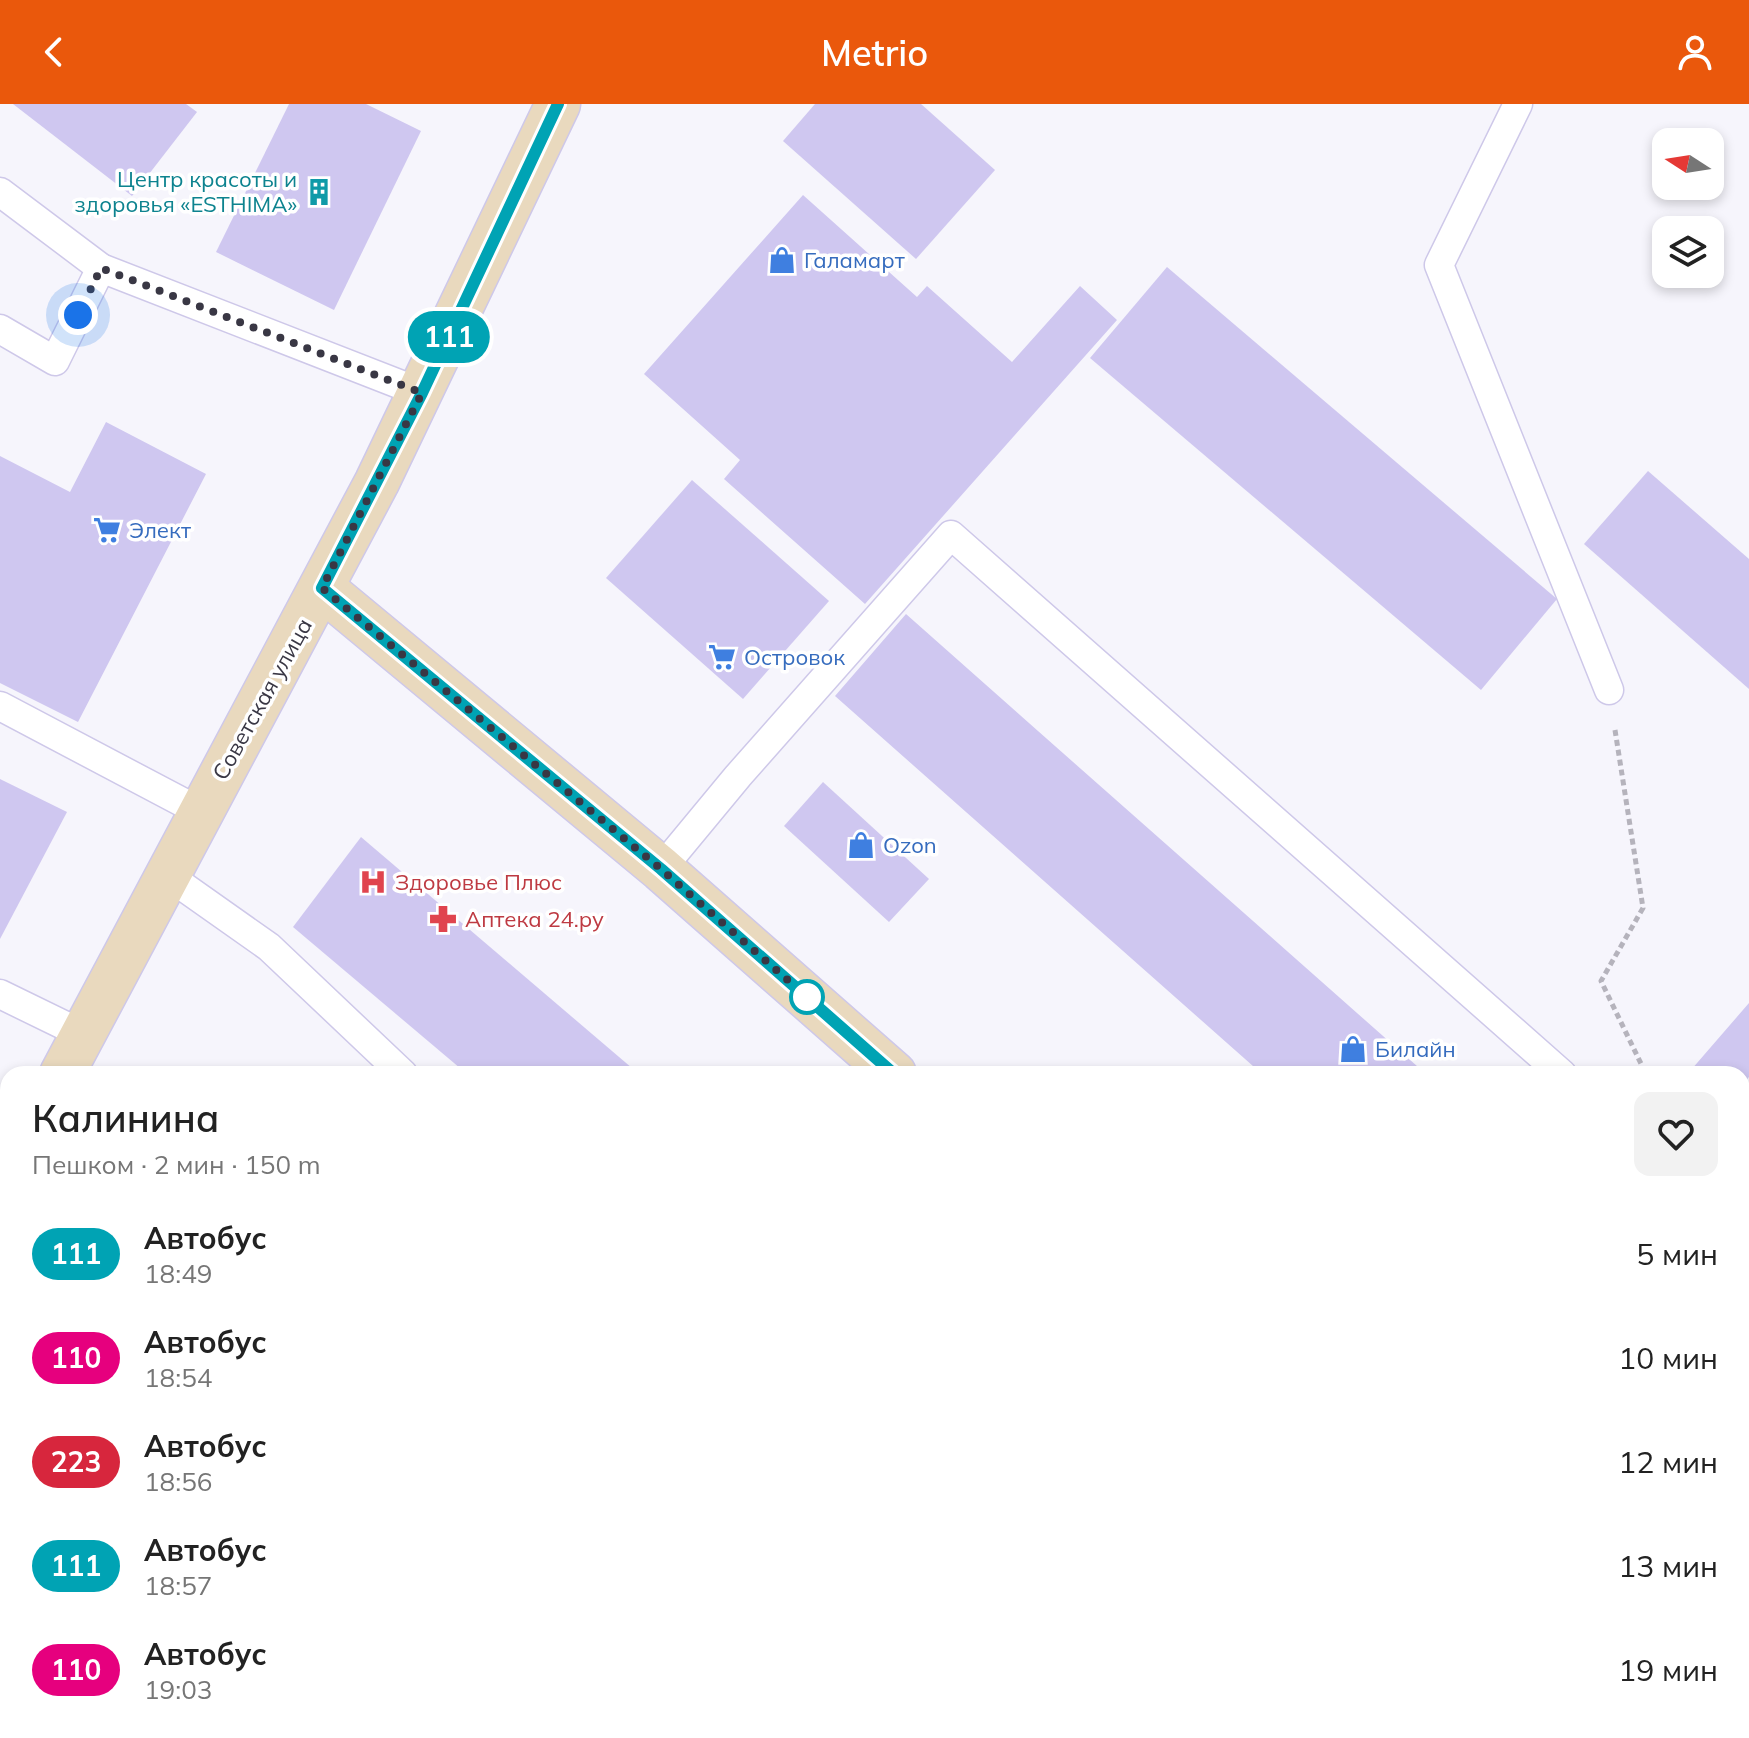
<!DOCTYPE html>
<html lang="ru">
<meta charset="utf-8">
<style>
:root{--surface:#fff;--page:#f2f2f2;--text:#222;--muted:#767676;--accent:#ea580c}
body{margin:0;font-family:Mulish,sans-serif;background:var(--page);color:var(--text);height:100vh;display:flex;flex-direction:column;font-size:30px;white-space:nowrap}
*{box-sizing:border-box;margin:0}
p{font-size:26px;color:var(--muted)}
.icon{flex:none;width:44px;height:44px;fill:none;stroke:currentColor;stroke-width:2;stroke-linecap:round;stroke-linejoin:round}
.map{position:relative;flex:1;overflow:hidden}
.details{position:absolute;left:0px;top:962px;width:1750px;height:672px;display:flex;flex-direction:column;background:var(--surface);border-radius:24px 24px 0 0;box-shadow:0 4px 12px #0003}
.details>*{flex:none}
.badge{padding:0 16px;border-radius:26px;font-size:28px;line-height:52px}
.needle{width:52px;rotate:282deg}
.controls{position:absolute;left:1652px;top:24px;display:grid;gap:16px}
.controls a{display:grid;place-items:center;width:72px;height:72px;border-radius:16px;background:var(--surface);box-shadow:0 4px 12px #0003;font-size:40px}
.you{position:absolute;width:40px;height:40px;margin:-20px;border:6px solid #fff;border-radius:50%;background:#1a73e8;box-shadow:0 0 0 12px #1a73e833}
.map>.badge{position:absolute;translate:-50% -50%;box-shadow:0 0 0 4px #fff}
.round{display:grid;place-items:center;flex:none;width:84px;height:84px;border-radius:16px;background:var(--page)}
.overview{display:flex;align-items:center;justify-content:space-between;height:136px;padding:0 32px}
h1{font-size:38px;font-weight:600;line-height:60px}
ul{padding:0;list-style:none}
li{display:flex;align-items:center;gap:24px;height:104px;padding:0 32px}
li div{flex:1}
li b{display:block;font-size:30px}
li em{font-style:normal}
li .badge{min-width:88px;font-weight:700;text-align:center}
header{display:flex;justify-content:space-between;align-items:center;height:104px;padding:0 32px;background:var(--accent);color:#fff;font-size:36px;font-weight:600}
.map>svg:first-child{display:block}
</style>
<header><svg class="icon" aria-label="back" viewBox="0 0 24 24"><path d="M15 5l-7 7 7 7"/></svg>Metrio<svg class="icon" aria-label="person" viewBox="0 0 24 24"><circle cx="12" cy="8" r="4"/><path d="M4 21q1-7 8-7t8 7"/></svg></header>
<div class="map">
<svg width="1749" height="1634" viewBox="0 0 1749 1634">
<rect width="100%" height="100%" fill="#f6f5fc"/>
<!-- building -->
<g fill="#cfc7f0">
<polygon points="13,0 186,0 197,8 132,92"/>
<polygon points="289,0 366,0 421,27 334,206 216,148"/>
<polygon points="815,0 921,0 995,66 916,155 783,37"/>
<polygon points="803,91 917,193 927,182 1012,258 1080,182 1117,216 865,500 724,375 740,356 644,270"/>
<polygon points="1167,163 1557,495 1481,586 1090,254"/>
<polygon points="106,318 206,370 78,618 0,579 0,352 70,388"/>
<polygon points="1648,367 1749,455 1749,585 1584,440"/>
<polygon points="692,376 829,497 743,595 606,474"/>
<polygon points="906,510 1038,627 1426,970 1262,970 966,708 835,592"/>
<polygon points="0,675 67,708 0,835"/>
<polygon points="823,678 929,775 889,818 784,722"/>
<polygon points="361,733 639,970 467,970 293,823"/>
<polygon points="1749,899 1749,973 1742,981 1742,970 1696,970 1691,966"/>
<polygon points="1742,1249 1749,1256 1749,1389 1742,1383"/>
<polygon points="8,1407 8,1484 0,1480 0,1422"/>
<polygon points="0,1606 8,1611 8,1626 33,1626 47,1634 0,1634"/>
<polygon points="802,1626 954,1626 963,1634 811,1634"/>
<polygon points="1227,1626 1349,1626 1358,1634 1237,1634"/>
</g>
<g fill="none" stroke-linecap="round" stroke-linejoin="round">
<!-- lane casing -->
<g stroke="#cec8e9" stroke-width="31">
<g id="lane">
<polyline points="1518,0 1439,161 1609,586"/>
<polyline points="0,88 101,164 422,289"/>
<polyline points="0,225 55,257 101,164"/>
<polyline points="0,602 201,708"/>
<polyline points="661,765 738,672 951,431 1562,970"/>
<polyline points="167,771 269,843 403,970"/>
<polyline points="0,890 82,930"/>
<polyline points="0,1501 8,1506"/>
<polyline points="663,1626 672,1634"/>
<polyline points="1120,1626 1129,1634"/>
<polyline points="529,1634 537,1626"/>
</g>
</g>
<!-- secondary casing -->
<g stroke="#cec8e9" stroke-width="47">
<g id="secondary">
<polyline points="322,484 661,765 894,970"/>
<polyline points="62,970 377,378 558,0"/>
<polyline points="0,1094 8,1078"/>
<polyline points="1676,1626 1685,1634"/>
</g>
</g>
<!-- path -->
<g stroke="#b5b3bc" stroke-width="5" stroke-dasharray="6 4" stroke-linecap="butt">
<polyline points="1615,626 1643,804 1601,877 1646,970"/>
<polyline points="455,1626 465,1634"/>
</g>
<!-- lane -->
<use href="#lane" stroke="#fff" stroke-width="28"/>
<!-- secondary -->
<use href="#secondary" stroke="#e9d9be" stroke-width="44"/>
</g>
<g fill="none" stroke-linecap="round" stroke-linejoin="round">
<!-- line casing -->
<g stroke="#fff" stroke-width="18">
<polyline id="line" points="558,0 422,289 322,484 661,765 894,970"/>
</g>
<!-- line -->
<use href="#line" stroke="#00a3b4" stroke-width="12"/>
<!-- walk -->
<polyline stroke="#393744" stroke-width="8" stroke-dasharray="0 14.4" points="78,211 101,164 422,289 322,484 661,765 807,893"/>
</g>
<!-- icons -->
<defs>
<g id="building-bare" transform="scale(2.16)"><path d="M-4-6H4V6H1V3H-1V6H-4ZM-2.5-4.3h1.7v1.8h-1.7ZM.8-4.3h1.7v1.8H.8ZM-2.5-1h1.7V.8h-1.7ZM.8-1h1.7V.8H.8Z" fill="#0f9aa8" stroke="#fff" stroke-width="2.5" paint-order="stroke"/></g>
<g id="shop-bare" transform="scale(2.16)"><path d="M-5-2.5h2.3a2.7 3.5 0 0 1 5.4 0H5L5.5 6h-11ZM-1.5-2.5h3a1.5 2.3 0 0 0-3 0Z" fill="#3f7fe0" stroke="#fff" stroke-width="2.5" paint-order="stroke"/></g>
<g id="supermarket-bare" transform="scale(2.16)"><path d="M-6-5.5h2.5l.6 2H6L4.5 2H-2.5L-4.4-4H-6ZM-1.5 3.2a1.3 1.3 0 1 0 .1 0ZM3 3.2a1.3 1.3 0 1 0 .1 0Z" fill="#3f7fe0" stroke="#fff" stroke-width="2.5" paint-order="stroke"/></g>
<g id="hospital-bare" transform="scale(2.16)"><path d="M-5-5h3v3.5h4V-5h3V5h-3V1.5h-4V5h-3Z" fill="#e0444e" stroke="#fff" stroke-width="2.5" paint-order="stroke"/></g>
<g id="pharmacy-bare" transform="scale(2.16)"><path d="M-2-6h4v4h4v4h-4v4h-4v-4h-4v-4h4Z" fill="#e0444e" stroke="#fff" stroke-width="2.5" paint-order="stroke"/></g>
</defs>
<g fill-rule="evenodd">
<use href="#building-bare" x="319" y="88"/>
<use href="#shop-bare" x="782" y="156"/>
<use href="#supermarket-bare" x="107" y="426"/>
<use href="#supermarket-bare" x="722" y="553"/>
<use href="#shop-bare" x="861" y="741"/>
<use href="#hospital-bare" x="373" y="778"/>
<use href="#pharmacy-bare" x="443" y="815"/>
<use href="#shop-bare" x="1353" y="945"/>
</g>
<!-- markers -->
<circle fill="#fff" stroke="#00a3b4" stroke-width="4" cx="807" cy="893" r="16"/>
<g text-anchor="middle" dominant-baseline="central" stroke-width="7" stroke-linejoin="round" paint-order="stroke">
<!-- culture labels -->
<g font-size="22" fill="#0d838f" stroke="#fff" text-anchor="end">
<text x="297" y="75">Центр красоты и<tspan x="297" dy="25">здоровья «ESTHIMA»</tspan></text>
</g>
<!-- shop labels -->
<g font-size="22" fill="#366cbe" stroke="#fff" text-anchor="start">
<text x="804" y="156">Галамарт</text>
<text x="129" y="426">Элект</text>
<text x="744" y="553">Островок</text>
<text x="883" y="741">Ozon</text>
<text x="1375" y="945">Билайн</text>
</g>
<!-- street labels -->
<g font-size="22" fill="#393744" stroke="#fff">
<text transform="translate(262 595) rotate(-61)">Советская улица</text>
</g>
<!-- health labels -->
<g font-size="22" fill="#be3a42" stroke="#fff" text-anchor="start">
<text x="395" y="778">Здоровье Плюс</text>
<text x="465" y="815">Аптека 24.ру</text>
</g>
</g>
</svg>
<div class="controls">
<a><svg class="needle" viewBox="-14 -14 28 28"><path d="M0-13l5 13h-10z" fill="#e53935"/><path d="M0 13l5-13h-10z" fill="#767676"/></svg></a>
<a><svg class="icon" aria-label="layers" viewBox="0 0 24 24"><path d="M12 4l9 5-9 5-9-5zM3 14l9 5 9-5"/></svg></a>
</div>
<div class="you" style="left:78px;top:211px"></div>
<b class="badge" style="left:449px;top:233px;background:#00a3b4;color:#fff">111</b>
<section class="details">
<div class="overview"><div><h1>Калинина</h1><p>Пешком · 2 мин · 150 m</p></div><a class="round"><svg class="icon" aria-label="heart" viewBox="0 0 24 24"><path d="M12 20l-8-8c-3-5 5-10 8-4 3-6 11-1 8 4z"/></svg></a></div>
<ul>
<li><span class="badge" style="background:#00a3b4;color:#fff">111</span><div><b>Автобус</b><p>18:49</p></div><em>5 мин</em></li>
<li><span class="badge" style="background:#e6007e;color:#fff">110</span><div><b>Автобус</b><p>18:54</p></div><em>10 мин</em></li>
<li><span class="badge" style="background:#d7263d;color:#fff">223</span><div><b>Автобус</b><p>18:56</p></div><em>12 мин</em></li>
<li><span class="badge" style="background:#00a3b4;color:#fff">111</span><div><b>Автобус</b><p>18:57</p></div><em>13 мин</em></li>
<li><span class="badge" style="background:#e6007e;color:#fff">110</span><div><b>Автобус</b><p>19:03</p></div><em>19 мин</em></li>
</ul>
</section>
</div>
